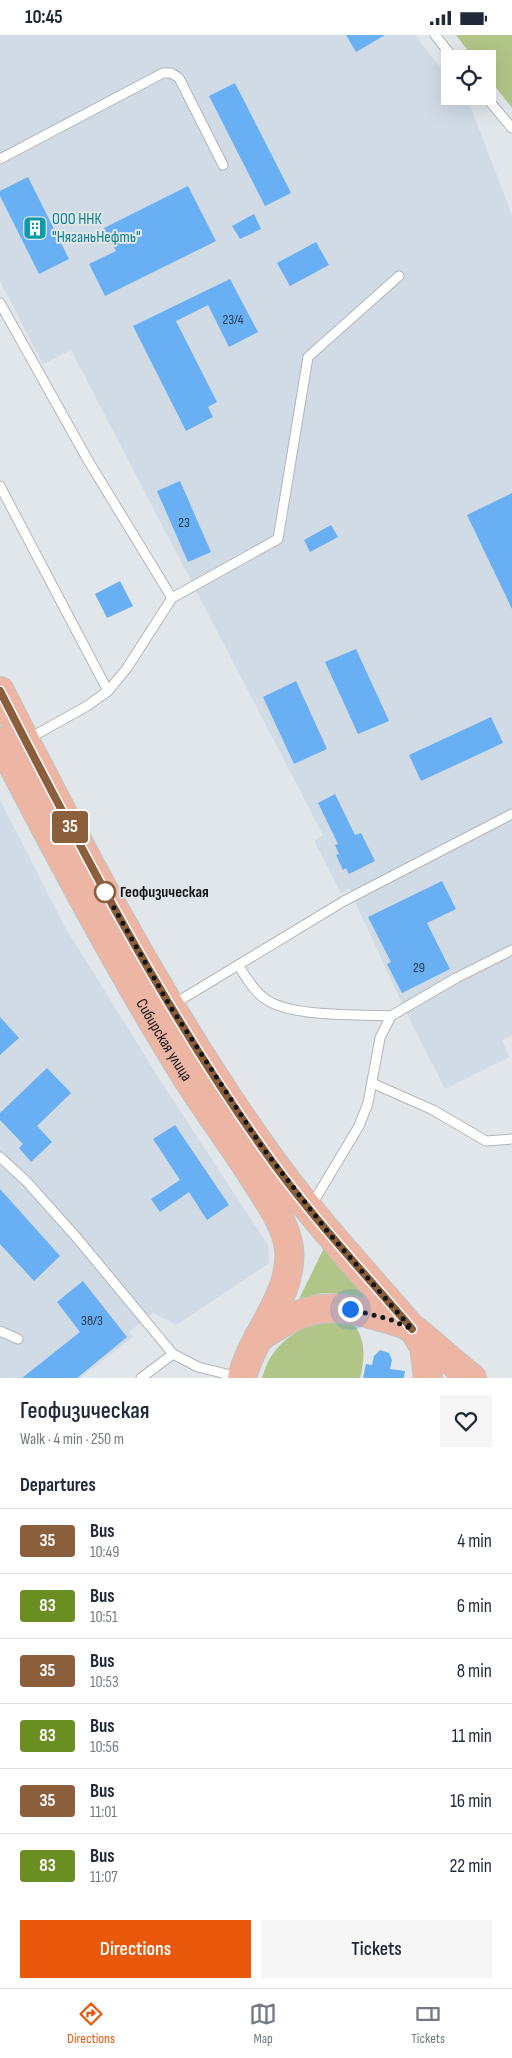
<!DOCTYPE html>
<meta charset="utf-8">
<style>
:root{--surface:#fff;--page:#f6f6f7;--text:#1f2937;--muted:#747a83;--line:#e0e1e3;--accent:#ea580c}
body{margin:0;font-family:"Sofia Sans Condensed",sans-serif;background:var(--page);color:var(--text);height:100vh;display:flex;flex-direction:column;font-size:19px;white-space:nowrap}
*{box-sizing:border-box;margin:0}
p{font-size:16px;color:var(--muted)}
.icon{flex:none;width:28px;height:28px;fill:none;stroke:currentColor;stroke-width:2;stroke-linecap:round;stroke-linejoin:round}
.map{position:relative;height:1343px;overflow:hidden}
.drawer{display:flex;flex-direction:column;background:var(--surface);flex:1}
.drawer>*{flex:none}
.badge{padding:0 10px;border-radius:4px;font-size:18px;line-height:32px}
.fabs{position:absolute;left:441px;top:15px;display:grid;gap:10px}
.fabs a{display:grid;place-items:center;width:55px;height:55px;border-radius:0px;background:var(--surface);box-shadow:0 5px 20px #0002;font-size:25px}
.you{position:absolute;width:25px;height:25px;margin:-12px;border:4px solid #fff;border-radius:50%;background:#1a73e8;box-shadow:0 0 0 8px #1a73e833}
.map>.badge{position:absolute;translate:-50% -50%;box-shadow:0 0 0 2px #fff}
h2{padding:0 20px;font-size:19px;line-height:45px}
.round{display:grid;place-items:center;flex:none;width:52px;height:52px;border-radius:0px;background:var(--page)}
.head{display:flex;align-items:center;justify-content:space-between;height:85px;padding:0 20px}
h1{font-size:24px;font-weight:600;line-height:38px}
.primary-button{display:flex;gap:10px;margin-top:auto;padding:10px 20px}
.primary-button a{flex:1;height:58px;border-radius:0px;background:var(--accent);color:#fff;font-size:20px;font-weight:600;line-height:58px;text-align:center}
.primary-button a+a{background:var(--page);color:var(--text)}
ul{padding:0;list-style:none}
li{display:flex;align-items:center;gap:15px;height:65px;padding:0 20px;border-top:1px solid var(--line)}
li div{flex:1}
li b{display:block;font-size:19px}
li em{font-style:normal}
li .badge{min-width:55px;font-weight:700;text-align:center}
.status{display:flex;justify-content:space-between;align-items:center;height:35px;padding:0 25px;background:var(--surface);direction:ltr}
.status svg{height:14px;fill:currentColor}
.dock{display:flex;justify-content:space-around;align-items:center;height:70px;border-top:1px solid var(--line);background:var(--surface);font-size:14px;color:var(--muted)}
.dock a{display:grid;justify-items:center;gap:2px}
.dock .current{color:var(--accent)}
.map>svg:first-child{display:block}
</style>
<div class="status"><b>10:45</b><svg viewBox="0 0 49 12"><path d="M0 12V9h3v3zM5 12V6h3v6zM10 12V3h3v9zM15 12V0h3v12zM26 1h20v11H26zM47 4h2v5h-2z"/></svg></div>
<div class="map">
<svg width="512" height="1343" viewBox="0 0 512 1343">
<rect width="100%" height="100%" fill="#e1e6ea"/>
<!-- built -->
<g fill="#d1dbe5">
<polygon points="0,0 415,0 450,45 450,61 462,61 471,73 512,180 512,1000 502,1005 509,1022 445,1054 404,973 349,854 341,858 314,806 323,800 71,315 43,329 0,246"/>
<polygon points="0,765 65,892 165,1053 268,1210 269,1228 176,1290 153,1278 129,1297 133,1302 80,1343 0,1343"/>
</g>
<!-- green -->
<g fill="#b2c588">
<polygon points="456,0 512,0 512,73 488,42 488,24 474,24"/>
<polygon points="324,1213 375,1268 333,1258 322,1258 299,1264"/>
<path d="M 323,1283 L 354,1289 C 366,1307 365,1322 360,1343 L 262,1343 C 271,1309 294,1297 323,1283 Z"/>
</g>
<!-- building -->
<g fill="#69aff3">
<polygon points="346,0 385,0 356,17"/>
<polygon points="235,48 291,158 265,171 209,61"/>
<polygon points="28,142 69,224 39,239 0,161 0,156"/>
<polygon points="188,151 216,206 105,261 89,229 116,216 104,193"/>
<polygon points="254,179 261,194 240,204 232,191"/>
<polygon points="316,207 329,230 290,251 277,228"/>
<polygon points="230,244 258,297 229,312 208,270 176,286 217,367 208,372 213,382 186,396 133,291"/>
<polygon points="180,446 211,517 188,527 157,456"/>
<polygon points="512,458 512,574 467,480"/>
<polygon points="331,490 338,502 310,517 304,505"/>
<polygon points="120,546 133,571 107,583 95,559"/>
<polygon points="356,614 389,686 358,699 325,627"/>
<polygon points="296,646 327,714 294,729 263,662"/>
<polygon points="491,682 503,708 421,746 409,720"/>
<polygon points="335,759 355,800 361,798 375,826 349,839 346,833 343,835 336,820 339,819 335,810 338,809 318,768"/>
<polygon points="442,846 456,874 427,888 450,934 402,958 387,929 391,927 368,882"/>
<polygon points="0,982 19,1003 0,1020"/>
<polygon points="47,1033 71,1058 37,1091 52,1107 31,1127 19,1113 23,1109 0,1085 0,1078"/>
<polygon points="175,1090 229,1170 207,1185 189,1157 160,1177 151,1164 180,1145 153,1104"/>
<polygon points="0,1154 60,1221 34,1246 0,1209"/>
<polygon points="83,1246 127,1302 77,1343 22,1343 80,1297 57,1267"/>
<polygon points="380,1315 389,1318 392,1325 390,1334 405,1336 404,1343 363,1343 366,1329 372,1330 374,1321"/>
</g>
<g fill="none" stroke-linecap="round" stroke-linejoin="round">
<!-- service casing -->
<g stroke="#b1b6ba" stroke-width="11">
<g id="service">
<polyline points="435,0 454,24"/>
<polyline points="485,61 512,93"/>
<polyline points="0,124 163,38 171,38 179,43 223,130"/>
<polyline points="0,268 89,427 172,563"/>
<polyline points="0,451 108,656"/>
<polyline points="28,704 87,671 108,656 127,633 172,563 278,504 308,322 399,241"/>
<path d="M 238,930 C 246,942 253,955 264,963 C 290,983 358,979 391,981"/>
<polyline points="172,970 344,866 512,779"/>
<polyline points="372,1048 433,1075 486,1106 512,1104"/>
<polyline points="0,1122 27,1147 77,1203 173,1319 198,1332 239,1342"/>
<polyline points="311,1171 359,1091 368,1068 380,1003 391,981 456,943 512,915"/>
<polyline points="0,1296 18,1304"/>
<polyline points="141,1343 173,1319"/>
</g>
</g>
<!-- primary casing -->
<g stroke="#c2c2c3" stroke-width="30">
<g id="primary">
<path d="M 0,656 C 79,812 160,968 261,1111 C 306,1176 361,1234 412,1294"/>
<path id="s1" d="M 0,706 C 60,821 120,936 189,1046 C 212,1082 238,1116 260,1152 C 272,1171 286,1191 289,1213 C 294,1261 252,1299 242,1343"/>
<polyline points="416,1298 424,1312 428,1343"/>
<path d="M 258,1303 C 302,1274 324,1265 377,1281 C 388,1284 403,1287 413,1294 C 433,1309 452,1328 472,1343"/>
</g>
</g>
<!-- service -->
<use href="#service" stroke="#fff" stroke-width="9"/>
<!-- primary -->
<use href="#primary" stroke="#ecb5a4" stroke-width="28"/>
</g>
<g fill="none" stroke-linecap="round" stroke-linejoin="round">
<!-- line casing -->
<g stroke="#fff" stroke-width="11">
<path id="line" d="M 0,656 C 80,812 160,968 261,1111 C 306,1176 361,1234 412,1294"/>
</g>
<!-- line -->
<use href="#line" stroke="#8b5e3c" stroke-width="8"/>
<!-- walk -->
<polyline stroke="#141517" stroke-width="5" stroke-dasharray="0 9" points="105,857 170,971 262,1112 328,1197 412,1294 389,1284 350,1274"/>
</g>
<!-- icons -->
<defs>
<g id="building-square" transform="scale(1.25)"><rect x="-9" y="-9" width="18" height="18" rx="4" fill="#0f9aa8" stroke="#e1e6ea"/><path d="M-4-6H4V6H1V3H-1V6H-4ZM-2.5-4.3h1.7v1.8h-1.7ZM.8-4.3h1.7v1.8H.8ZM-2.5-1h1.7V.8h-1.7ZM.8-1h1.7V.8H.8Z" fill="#fff"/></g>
</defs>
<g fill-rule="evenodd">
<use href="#building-square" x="35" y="193"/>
</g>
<!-- markers -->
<circle fill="#fff" stroke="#8b5e3c" stroke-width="2.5" cx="105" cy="857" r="10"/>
<g text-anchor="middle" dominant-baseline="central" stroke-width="4" stroke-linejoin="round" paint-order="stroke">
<!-- number labels -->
<g font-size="14" fill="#293c4e">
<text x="233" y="284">23/4</text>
<text x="184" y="487">23</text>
<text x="419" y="932">29</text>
<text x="92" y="1285">38/3</text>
</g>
<!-- culture labels -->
<g font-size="16" fill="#0d838f" stroke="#e1e6ea" text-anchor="start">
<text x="52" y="184">ООО ННК<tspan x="52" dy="18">"НяганьНефть"</tspan></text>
</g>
<!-- stop labels -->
<g font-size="16" font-weight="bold" fill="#141517" stroke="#e1e6ea" text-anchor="start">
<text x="120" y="857">Геофизическая</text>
</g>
<!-- street labels -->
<g font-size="16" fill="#141517" stroke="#e1e6ea">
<text stroke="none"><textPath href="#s1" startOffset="341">Сибирская улица</textPath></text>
</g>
</g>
</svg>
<div class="fabs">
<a><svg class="icon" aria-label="locate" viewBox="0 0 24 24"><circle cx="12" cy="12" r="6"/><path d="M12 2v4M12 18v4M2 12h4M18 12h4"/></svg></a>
</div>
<div class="you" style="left:350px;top:1274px"></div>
<b class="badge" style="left:70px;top:792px;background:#8b5e3c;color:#fff">35</b>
</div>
<section class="drawer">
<div class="head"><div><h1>Геофизическая</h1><p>Walk · 4 min · 250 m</p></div><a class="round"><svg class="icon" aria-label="heart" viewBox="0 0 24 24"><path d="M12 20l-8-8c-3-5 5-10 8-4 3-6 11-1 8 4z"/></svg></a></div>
<h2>Departures</h2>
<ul>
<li><span class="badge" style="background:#8b5e3c;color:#fff">35</span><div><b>Bus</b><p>10:49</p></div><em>4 min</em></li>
<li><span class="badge" style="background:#6b8e23;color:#fff">83</span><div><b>Bus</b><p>10:51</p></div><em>6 min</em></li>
<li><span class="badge" style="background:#8b5e3c;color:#fff">35</span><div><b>Bus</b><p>10:53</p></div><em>8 min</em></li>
<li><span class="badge" style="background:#6b8e23;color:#fff">83</span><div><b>Bus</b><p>10:56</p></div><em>11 min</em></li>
<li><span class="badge" style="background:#8b5e3c;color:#fff">35</span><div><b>Bus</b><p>11:01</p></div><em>16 min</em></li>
<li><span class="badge" style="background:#6b8e23;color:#fff">83</span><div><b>Bus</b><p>11:07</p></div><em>22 min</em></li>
</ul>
<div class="primary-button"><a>Directions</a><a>Tickets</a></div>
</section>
<nav class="dock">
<a class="current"><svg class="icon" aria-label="directions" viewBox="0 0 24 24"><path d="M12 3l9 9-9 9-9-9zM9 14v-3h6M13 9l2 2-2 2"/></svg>Directions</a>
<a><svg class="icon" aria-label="map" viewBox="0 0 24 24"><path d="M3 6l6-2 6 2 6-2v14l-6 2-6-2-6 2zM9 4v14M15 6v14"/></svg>Map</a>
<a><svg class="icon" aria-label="tickets" viewBox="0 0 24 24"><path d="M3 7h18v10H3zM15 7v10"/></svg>Tickets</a>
</nav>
